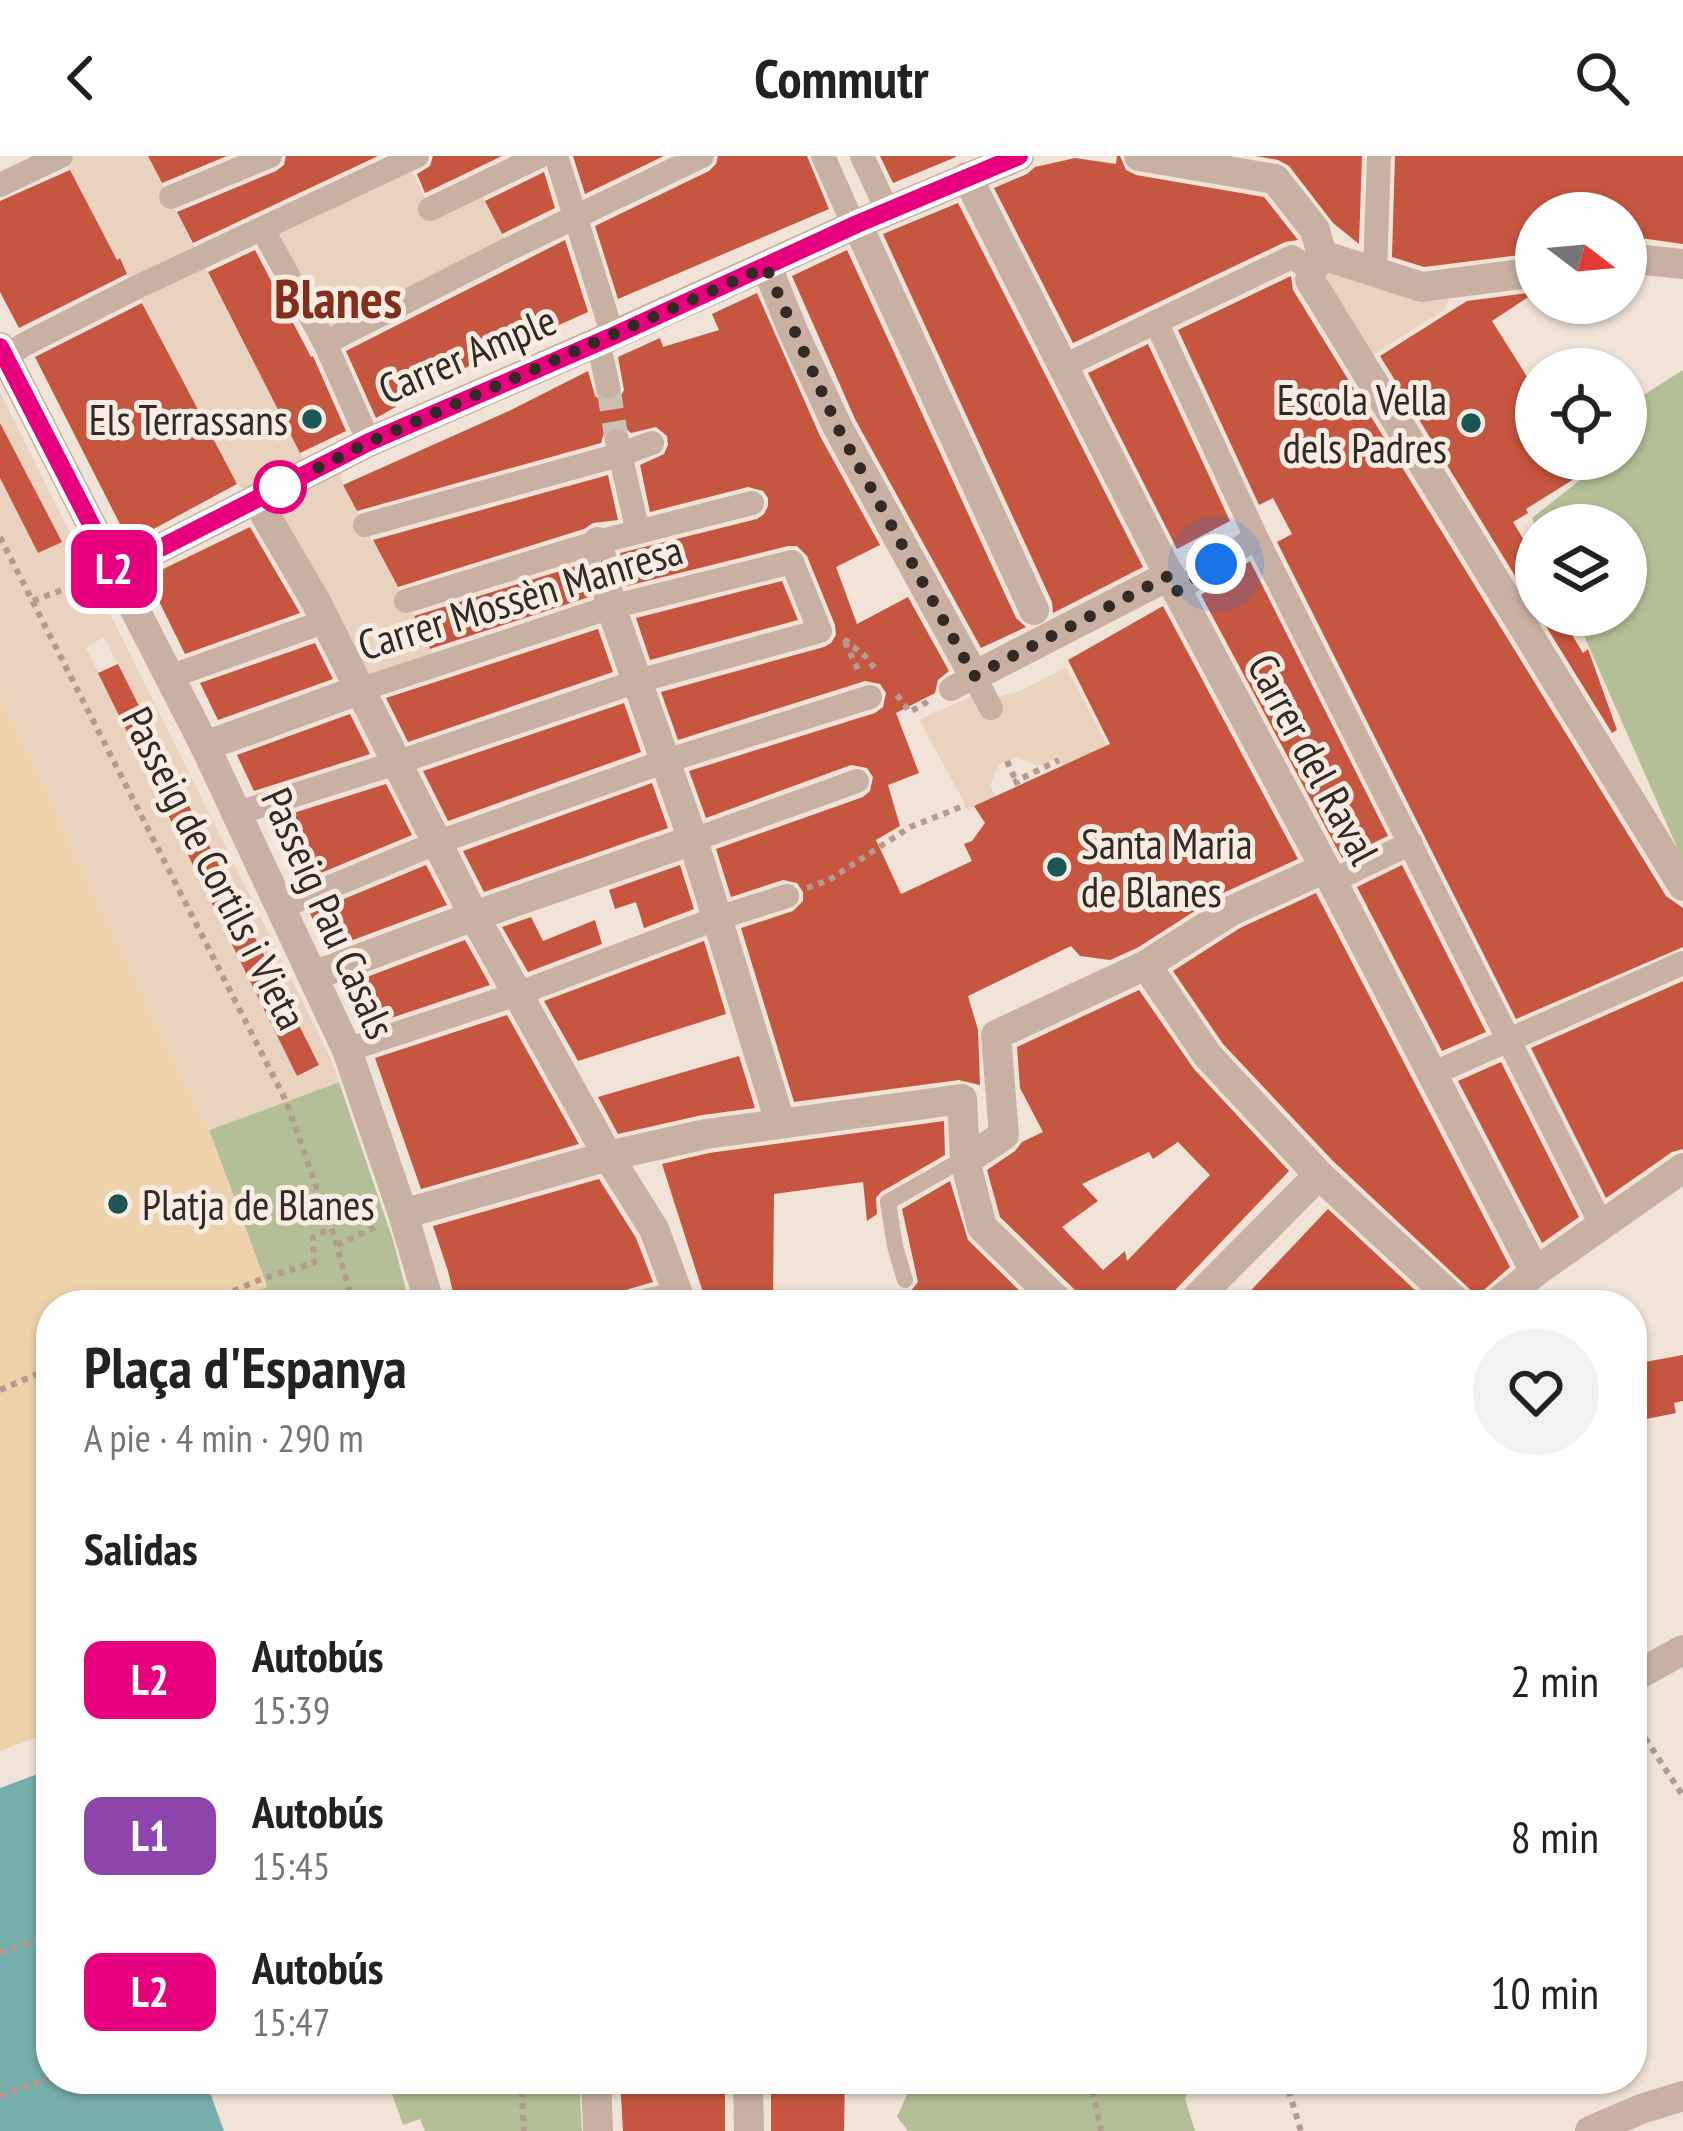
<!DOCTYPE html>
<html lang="es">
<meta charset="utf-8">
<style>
:root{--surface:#fff;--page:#f2f2f2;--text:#222;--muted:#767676}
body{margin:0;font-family:"PT Sans Narrow",sans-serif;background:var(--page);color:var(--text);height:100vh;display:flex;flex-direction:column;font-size:45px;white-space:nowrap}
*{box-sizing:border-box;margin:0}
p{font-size:39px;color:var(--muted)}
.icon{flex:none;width:66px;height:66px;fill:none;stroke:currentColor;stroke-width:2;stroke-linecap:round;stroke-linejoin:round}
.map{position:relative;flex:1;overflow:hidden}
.side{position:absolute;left:36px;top:1134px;width:1611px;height:804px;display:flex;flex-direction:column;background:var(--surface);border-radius:48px;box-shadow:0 3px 9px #0004}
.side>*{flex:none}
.badge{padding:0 24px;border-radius:18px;font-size:42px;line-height:78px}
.needle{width:78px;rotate:106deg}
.fabs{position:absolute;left:1515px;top:36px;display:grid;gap:24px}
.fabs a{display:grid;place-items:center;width:132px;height:132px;border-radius:50%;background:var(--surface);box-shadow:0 3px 9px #0004;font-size:60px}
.you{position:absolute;width:60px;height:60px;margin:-30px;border:9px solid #fff;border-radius:50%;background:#1a73e8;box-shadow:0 0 0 18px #1a73e833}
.map>.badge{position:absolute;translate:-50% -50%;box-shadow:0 0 0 6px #fff}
h2{padding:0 48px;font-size:45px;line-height:108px}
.round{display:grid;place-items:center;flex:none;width:126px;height:126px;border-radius:63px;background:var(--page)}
.head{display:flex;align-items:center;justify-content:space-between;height:204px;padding:0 48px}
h1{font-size:57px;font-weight:700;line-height:90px}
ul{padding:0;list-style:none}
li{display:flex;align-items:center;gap:36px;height:156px;padding:0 48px}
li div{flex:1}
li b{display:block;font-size:45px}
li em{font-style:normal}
li .badge{min-width:132px;font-weight:700;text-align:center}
header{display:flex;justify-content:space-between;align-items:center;height:156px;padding:0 48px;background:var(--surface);font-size:54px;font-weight:700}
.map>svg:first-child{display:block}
</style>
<header><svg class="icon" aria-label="back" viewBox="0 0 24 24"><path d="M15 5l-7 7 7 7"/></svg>Commutr<svg class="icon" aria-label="search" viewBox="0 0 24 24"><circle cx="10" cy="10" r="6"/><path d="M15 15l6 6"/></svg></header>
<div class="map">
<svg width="1683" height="1975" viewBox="0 0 1683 1975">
<rect width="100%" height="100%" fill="#f1e3d7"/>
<!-- green -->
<g fill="#b5bf97">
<polygon points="1683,214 1683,705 1575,459 1626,459 1626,369 1536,369 1536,371 1532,362 1607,303 1626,303 1626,250"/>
<polygon points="339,926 393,1084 410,1149 258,1149 256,1134 267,1130 209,974"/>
<polygon points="370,1923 579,1923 582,1975 425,1975 420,1963 403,1969 389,1929 375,1935"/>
<polygon points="914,1923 1193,1923 1185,1943 1195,1975 908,1975 897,1961"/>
</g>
<!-- sand -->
<polygon fill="#edd2ac" points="0,538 209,974 267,1131 256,1135 258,1149 51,1149 51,1576 0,1595"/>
<!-- plaza -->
<g fill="#e9d3be" fill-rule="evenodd">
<polygon points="62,0 148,0 300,297 312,314 337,301 343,329 408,450 424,474 434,503 359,534 256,344 237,328 120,103 116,104"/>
<polygon points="407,4 430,53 478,31 509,93 325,187 263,74"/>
<polygon points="1320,113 1452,137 1444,154 1366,203"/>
<path d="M 0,236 L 329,899 L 339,926 L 209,974 L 0,538 L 0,322 L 38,397 L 61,385 L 0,267 ZM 104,481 L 173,619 L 154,629 L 86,492 ZM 183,641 L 241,759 L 222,769 L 163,652 ZM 253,777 L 319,908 L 298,919 L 232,788 Z"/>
<polygon points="1066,511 1107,589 1063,612 1057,602 1039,610 1017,601 998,609 990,630 996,640 968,653 919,564 972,540 984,561 1001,540 1020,535"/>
</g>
<!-- water -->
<polygon fill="#76aeac" points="51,1613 51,1923 205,1923 224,1975 0,1975 0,1632"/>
<!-- building -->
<g fill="#c6563f" fill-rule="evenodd">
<polygon points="148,0 227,0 162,27"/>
<polygon points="286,0 378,0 193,87 177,56 276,15 284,9"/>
<polygon points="433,0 502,0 425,37 417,18 430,10"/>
<polygon points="573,0 664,0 585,38"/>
<polygon points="718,0 807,0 829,53 618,143 595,70 709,15 716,8"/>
<polygon points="880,0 956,0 956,1 893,27"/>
<polygon points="1117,0 1120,0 1126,14 1136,19 1264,41 1298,84 1285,86 1073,187 994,32 1027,18 1035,11 1075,2 1116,8"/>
<polygon points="1256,0 1362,0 1359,88 1333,67 1289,10 1278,4"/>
<polygon points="1395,0 1683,0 1683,88 1626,80 1626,57 1536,57 1536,97 1424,111 1392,101"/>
<polygon points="70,14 117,104 120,102 127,118 19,172 0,136 0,45"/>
<polygon points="544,16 555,52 502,78 485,45"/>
<polygon points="958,47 1143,411 1053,457 1052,446 883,78"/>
<polygon points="565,84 588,156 478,205 376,262 346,195"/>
<polygon points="255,94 311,201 313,200 346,275 300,297 208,116"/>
<polygon points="847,94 1016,462 1026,471 981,492 855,263 792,120"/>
<polygon points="1291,120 1293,134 1666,740 1683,752 1683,791 1516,863 1277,386 1292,378 1273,342 1259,349 1178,174"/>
<polygon points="1536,136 1492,165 1536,235 1536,303 1606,303 1526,353 1528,357 1513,366 1536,404 1536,454 1380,200 1467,145"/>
<polygon points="757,137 820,280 880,389 836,411 857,468 908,441 949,515 938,524 935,537 896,557 919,617 888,629 900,670 876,684 901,738 972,705 964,688 972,685 985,667 974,650 1110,588 1068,504 1163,450 1298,703 1223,737 1137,792 1110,804 1080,800 1071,790 968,840 978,874 980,929 959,924 794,946 741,772 793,755 803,745 803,736 797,727 783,724 731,741 716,693 863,641 870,635 873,621 867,612 851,609 706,662 689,615 875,557 883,551 886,537 880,528 865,525 678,584 661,536 824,491 831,487 836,479 835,469 807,400 797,390 788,390 627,430 620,397 757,363 764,358 768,350 768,342 763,335 748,331 650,356 640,309 664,298 668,289 667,280 656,271 631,277 623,270 614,269 605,274 601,287 357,355 343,329 511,254 588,215 595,240 602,245 613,246 620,241 624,234 618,201 660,182 663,191 719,174 712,158"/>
<polygon points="142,147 237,328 135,383 126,380 35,201"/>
<polygon points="1148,188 1230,365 1177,393 1088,217"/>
<polygon points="0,267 62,386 38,397 0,322"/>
<polygon points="608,319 618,364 593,367 584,373 398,431 373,384"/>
<polygon points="250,371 300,457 185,498 151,429 155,417"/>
<polygon points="1250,405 1388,680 1342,702 1201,439"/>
<polygon points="583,408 589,441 430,493 424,474 414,460"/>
<polygon points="782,425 798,464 650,504 636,462"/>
<polygon points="1539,459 1560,459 1583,497 1588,493 1617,574 1612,577"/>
<polygon points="598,473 613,516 408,586 386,542"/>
<polygon points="315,487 333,523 218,564 200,527"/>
<polygon points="118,508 319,909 297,920 98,517"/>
<polygon points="624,547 641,596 448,665 423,615"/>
<polygon points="350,558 370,598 254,635 237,599"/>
<polygon points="652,627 668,672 484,736 463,695"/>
<polygon points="386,628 412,679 297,727 268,665"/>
<polygon points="426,709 447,749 326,794 310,757"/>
<polygon points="680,709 694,753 644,772 636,746 615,753 609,734"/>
<polygon points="1402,709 1486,876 1442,895 1357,731"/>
<polygon points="1316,737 1510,1111 1477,1140 1333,1005 1223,888 1173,815 1240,772"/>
<polygon points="531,761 543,785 595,764 602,788 528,816 502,771"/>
<polygon points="465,784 490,829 364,871 343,830"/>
<polygon points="704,785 726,858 578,905 544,845"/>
<polygon points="1683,825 1683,993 1672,996 1606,1042 1531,892"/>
<path d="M 1139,834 L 1194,913 L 1289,1015 L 1161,1149 L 1081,1149 L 1076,1135 L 1000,1061 L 987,1014 L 1015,995 L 1022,986 L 1043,976 L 1020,932 L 1017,891 ZM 1178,986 L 1210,1019 L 1127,1105 L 1125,1095 L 1103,1114 L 1062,1071 L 1098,1045 L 1082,1028 L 1149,996 L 1153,1003 Z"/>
<polygon points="507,859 579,988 421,1033 375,902"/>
<polygon points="739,900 755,952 702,959 618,978 598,941"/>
<polygon points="1501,906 1579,1061 1542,1087 1458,925"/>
<polygon points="944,965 945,999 881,1036 876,1042 877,1058 867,1065 863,1026 774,1038 773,1146 769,1147 770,1149 707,1149 662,1008 709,997"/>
<polygon points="599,1023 636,1082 653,1126 619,1136 614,1149 456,1149 448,1115 433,1070"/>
<polygon points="950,1025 968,1084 1034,1149 890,1149 899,1135 910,1136 918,1126 902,1053"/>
<polygon points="1328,1053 1431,1149 1237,1149"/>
<polygon points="1683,1199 1683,1245 1674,1247 1676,1257 1632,1266 1632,1222 1647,1219 1645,1206"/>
<polygon points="620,1923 725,1923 725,1975 623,1975"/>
<polygon points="771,1923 845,1923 844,1975 771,1975"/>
</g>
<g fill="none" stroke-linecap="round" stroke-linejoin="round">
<!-- pedestrian-tunnel -->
<polyline stroke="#cbbeb3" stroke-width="24" stroke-dasharray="24 12" stroke-linecap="butt" points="608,230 617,285"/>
<!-- path -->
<g stroke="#b49b8e" stroke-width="6" stroke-dasharray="6 6" stroke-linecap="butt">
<polyline points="0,381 286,945 337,1089 353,1149"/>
<polyline points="33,445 86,425"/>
<polyline points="844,483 865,500 877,515"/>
<polyline points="845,486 860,518"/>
<polyline points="897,539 910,556 932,543"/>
<polyline points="1007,605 1016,625"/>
<polyline points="1018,629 1016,625 1059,604"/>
<polyline points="807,732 829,724 910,671 966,649"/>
<polyline points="337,1089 378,1070"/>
<polyline points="200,1149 264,1122 314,1107 313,1081 331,1072"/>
<polyline points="880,1149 890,1139"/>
<polyline points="0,1234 51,1212"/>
<polyline points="1632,1562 1683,1640"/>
<polyline points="0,1797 51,1778"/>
<polyline points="521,1923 524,1975"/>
<polyline points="1090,1923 1101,1975"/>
<polyline points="1285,1923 1301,1975"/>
<polyline points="0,1940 51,1921"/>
</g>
<!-- service -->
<polyline stroke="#c8b1a3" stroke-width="16" points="905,1124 895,1090 888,1046 953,1009 965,1005"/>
<!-- pedestrian -->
<g stroke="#c8b1a3" stroke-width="24">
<polyline points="556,0 613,180"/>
<polyline points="823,0 854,70"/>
<polyline points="862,0 888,56"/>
<polyline points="0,29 61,0"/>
<polyline points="171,41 270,0"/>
<polyline points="430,53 540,0"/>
<polyline points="263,74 325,187 369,286"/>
<polyline points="1375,116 1379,0"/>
<polyline points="1156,166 1256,381 1602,1070"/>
<polyline points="598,186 608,230"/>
<polyline points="325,187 509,93 702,0"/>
<polyline points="5,202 23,189 135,132 417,0"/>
<polyline points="1064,210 1292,101 1312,114"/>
<polyline points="617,285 638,376"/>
<polyline points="365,369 619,299 652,287"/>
<polyline points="1177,435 1256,381"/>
<polyline points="406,445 598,386 752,347"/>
<polyline points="169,521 326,465"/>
<polyline points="951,533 974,520 991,552"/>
<polyline points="238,657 399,606 638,525 820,475 792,406 611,451 359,534"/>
<polyline points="693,684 857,625"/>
<polyline points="1332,725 1411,687"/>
<polyline points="282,751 436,687 666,605 870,541"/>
<polyline points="347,894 517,838 718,762 787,740"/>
<polyline points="1432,918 1683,807"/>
<polyline points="630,1149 678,1137"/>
</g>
<!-- minor -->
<g stroke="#c8b1a3" stroke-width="30">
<polyline points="1139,0 1275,23 1315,74 1322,99"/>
<polyline points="967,21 1177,435 1332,725 1535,1116"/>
<polyline points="857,68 1034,454"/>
<polyline points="1322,99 1312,114 1310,124 1683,730"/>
<polyline points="1322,99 1422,131 1536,116"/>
<polyline points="1626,102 1683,108"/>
<polyline points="767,111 793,175 838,272 974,520 1170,419"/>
<polyline points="0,191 205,590 347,894 403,1058 430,1149"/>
<polyline points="256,343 316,446 474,760 608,1000 654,1073 682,1149"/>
<polyline points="598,386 611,451 693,684 780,966"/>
<polyline points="115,415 369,286 598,186 857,68 1019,0"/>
<polyline points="205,590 359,534"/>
<polyline points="1146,809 1208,900 1319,1019 1460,1149"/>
<polyline points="313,820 474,760 693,684"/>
<polyline points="965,1005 1004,979 996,879 1146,809 1231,755 1325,712"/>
<polyline points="403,1058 608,1000 706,978 962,943 965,1005 982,1071 1062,1149"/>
<polyline points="1190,1149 1319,1019"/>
<polyline points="1494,1149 1535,1116 1683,1012"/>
<polyline points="1632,1522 1683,1494"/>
<polyline points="596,1923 598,1975"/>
<polyline points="748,1923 749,1975"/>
<polyline points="1590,1975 1641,1953 1683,1940"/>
</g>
</g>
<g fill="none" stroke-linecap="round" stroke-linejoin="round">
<!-- line casing -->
<g stroke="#fff" stroke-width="27">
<polyline id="line" points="0,191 115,415 369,286 613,180 857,68 1019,0"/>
</g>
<!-- line -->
<use href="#line" stroke="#e6007e" stroke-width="18"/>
<!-- walk -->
<polyline stroke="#332925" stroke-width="12" stroke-dasharray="0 21.6" points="280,331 369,286 766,111 838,272 974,520 1170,419 1177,435 1216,408"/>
</g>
<!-- markers -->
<g fill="#1b5554" stroke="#f9ede3" stroke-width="4.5">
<circle cx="312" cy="263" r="12"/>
<circle cx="1471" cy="267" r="12"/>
<circle cx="1057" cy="711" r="12"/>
<circle cx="118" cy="1048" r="12"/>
</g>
<circle fill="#fff" stroke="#e6007e" stroke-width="6" cx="280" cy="331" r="24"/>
<g text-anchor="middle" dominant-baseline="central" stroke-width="10" stroke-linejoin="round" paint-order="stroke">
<!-- street labels -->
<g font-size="42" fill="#332925" stroke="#f9ede3">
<text transform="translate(467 198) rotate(-23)">Carrer Ample</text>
<text transform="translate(520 441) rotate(-17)">Carrer Mossèn Manresa</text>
<text transform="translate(1314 603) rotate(62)">Carrer del Raval</text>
<text transform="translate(215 712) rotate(63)">Passeig de Cortils i Vieta</text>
<text transform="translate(329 757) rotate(66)">Passeig Pau Casals</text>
</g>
<!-- poi labels -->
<g font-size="42" fill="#332925" stroke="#f9ede3" text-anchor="end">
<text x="1447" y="243">Escola Vella<tspan x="1447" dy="48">dels Padres</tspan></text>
<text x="288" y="263">Els Terrassans</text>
<text x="1081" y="687" text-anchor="start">Santa Maria<tspan x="1081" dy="48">de Blanes</tspan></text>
<text x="142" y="1048" text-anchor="start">Platja de Blanes</text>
</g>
<!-- district labels -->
<g font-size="54" font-weight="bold" fill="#822f1e" stroke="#f9ede3">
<text x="338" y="142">Blanes</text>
</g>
</g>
</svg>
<div class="fabs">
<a><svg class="needle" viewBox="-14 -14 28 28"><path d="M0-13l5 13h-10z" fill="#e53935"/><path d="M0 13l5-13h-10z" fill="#767676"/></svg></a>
<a><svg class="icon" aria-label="locate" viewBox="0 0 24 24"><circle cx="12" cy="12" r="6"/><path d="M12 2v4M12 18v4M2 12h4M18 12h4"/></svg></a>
<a><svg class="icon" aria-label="layers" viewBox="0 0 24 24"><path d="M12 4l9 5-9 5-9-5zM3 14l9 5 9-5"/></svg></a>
</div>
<div class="you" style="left:1216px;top:408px"></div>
<b class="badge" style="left:114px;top:413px;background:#e6007e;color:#fff">L2</b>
<section class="side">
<div class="head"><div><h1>Plaça d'Espanya</h1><p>A pie · 4 min · 290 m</p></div><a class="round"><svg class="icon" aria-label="heart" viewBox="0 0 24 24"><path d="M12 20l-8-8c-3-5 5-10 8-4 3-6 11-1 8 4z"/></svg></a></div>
<h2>Salidas</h2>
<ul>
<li><span class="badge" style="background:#e6007e;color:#fff">L2</span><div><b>Autobús</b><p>15:39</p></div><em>2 min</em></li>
<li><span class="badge" style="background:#8e44ad;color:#fff">L1</span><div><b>Autobús</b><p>15:45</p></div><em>8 min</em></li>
<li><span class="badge" style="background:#e6007e;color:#fff">L2</span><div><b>Autobús</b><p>15:47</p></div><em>10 min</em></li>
</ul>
</section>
</div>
